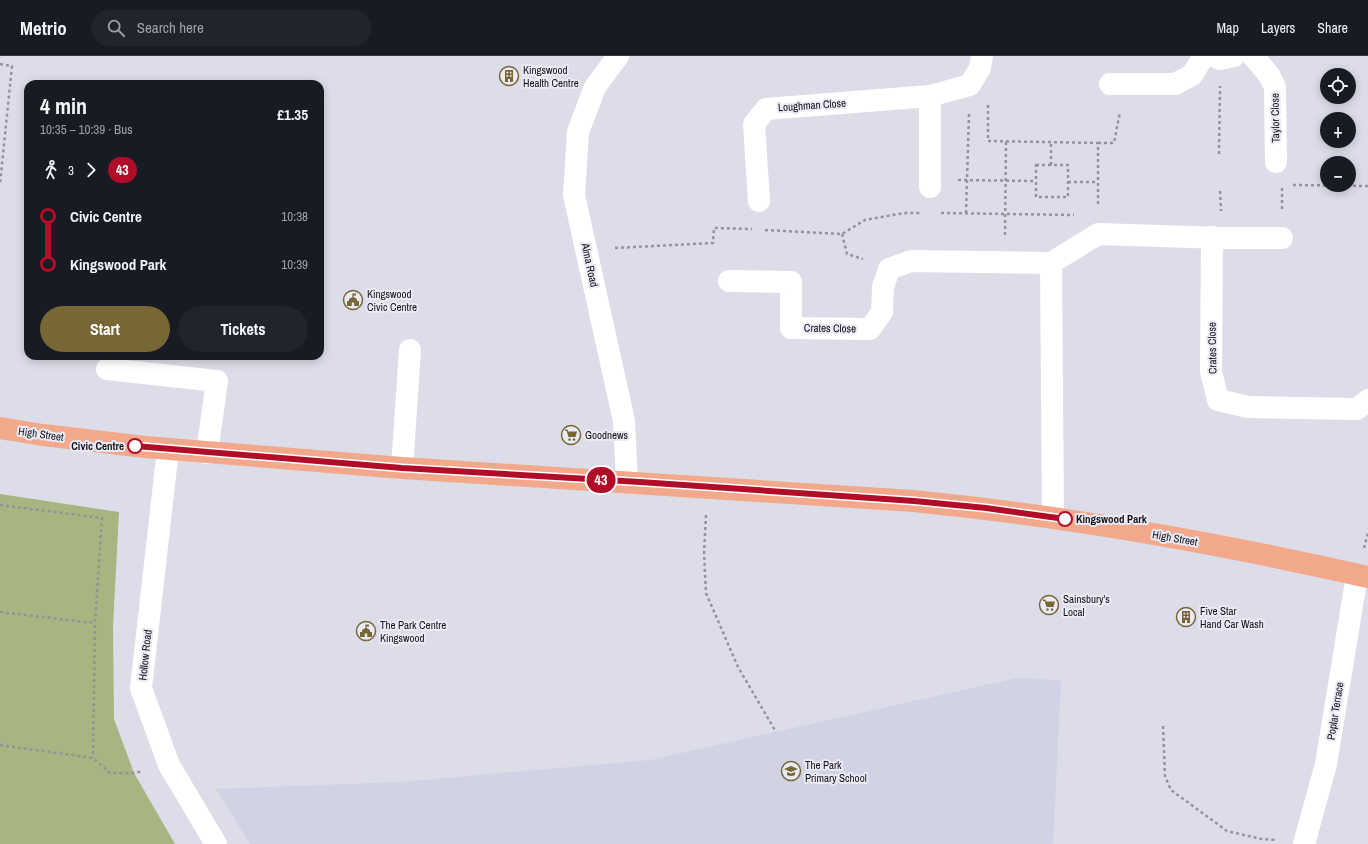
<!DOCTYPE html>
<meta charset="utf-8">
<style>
:root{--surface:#171b24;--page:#20242c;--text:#f1f3f6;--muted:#9ea1a6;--line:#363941;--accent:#776735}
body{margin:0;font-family:"Archivo Narrow",sans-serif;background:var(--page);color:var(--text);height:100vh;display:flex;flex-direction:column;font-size:15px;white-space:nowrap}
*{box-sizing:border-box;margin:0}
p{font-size:13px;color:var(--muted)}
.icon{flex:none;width:22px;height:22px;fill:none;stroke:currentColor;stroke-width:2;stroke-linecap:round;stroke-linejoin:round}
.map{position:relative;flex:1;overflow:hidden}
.panel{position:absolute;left:24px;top:24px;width:300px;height:280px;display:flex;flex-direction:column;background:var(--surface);border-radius:12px;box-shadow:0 2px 10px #0003}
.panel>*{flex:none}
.badge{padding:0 8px;border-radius:13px;font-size:14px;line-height:26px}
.tools{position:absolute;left:1320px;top:12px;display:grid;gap:8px}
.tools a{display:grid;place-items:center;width:36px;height:36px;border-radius:50%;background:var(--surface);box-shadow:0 2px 10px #0003;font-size:20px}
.map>.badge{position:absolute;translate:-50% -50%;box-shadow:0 0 0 2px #fff}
.legs{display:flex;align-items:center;gap:6px;height:44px;padding:0 16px;font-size:13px}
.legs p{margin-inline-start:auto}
.overview{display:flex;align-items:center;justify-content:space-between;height:68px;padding:0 16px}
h1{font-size:22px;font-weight:700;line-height:30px}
.button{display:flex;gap:8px;margin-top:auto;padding:8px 16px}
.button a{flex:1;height:46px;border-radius:24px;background:var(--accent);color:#fff;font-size:16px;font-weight:700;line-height:46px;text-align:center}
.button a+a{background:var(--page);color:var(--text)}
ul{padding:0 16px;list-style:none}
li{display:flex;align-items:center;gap:14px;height:48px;font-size:15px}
li i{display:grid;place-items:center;width:6px;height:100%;margin:0 5px;background:currentColor}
li i::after{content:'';width:10px;height:10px;margin:-5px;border:3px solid;border-radius:50%;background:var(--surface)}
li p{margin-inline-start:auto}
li:first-child i{background:linear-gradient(#0000 50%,currentColor 0)}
li:last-child i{background:linear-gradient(currentColor 50%,#0000 0)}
header{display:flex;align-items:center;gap:24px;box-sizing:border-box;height:56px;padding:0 20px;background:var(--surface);border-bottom:1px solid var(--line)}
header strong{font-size:19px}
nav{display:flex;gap:22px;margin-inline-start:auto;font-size:14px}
.search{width:280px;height:36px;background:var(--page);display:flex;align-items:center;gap:10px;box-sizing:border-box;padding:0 14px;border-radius:22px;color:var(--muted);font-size:15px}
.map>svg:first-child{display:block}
</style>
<header>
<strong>Metrio</strong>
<div class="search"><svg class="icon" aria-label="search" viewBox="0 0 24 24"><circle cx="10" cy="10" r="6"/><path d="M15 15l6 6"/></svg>Search here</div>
<nav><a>Map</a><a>Layers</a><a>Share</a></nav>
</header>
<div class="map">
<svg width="1368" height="788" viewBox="0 0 1368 788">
<rect width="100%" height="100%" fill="#dddde9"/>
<!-- built -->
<polygon fill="#d1d2e4" points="1017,622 1061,624 1053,788 250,788 216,733 400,726 650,704"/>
<!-- green -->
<polygon fill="#a7b580" points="0,438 119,456 113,570 114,663 134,717 175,788 0,788"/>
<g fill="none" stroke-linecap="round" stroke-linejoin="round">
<!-- path -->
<g stroke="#93939c" stroke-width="2.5" stroke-dasharray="3 3" stroke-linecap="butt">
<polyline points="0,8 12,10 0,128"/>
<polyline points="988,49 988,85 1098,87 1098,150"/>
<polyline points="1098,87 1114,87 1120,56"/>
<polyline points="1219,98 1220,30"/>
<rect x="1036" y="109" width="32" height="32"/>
<polyline points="1051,109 1051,86"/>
<polyline points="958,124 1036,125"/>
<polyline points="1068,126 1098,126"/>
<polyline points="1293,129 1368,130"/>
<polyline points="1282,132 1282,155"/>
<polyline points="1220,135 1221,155"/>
<polyline points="941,157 1074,159"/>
<polyline points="966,157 969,58"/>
<polyline points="765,174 842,178 865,164 904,157 920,157"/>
<polyline points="842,178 847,198 863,203"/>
<polyline points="1005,179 1006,85"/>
<polyline points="615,192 713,187 714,172 752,173"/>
<polyline points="0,449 102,462 95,567 93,702"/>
<polyline points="706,459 704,497 706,537 738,611 776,676"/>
<polyline points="1364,492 1368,477"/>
<polyline points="0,556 95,567"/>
<polyline points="1163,670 1165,720 1171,734 1227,775 1261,783 1277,784"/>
<polyline points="0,689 93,702 110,717 134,717 143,715"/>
</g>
<!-- minor -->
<g stroke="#fff" stroke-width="22">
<polyline points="618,0 595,31 578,76 574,139 624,365 627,426"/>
<polyline points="1213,0 1220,3 1234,0"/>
<polyline points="1253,0 1269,19 1275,31 1276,106"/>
<polyline points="1110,28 1175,28 1192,19 1204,0"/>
<polyline points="930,40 930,131"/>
<polyline points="759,145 754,68 766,53 930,40 970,29 980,12 982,0"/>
<polyline points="1212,181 1211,316 1218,344 1248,351 1357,353 1368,344"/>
<polyline points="1051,207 1098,178 1222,182 1282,182"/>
<polyline points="729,225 791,226 791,272 870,273 882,256 883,231 889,213 911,205 1051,207 1053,461"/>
<polyline points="107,313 217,325 207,397"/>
<polyline points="168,393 141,632 169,709 216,788"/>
<polyline points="402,412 410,294"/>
<polyline points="1304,788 1326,708 1357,519"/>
</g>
<!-- major -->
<path stroke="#f2a98b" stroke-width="22" d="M 0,372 L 43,379 L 145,391 L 402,412 L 913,445 C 1066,460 1218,487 1368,521"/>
</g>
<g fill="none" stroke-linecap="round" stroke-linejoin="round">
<!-- line-1 casing -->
<g stroke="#fff" stroke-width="9">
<polyline id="line-1" points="135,390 402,412 640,426 914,445 986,452 1065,463"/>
</g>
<!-- line-1 -->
<use href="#line-1" stroke="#b10d28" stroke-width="6"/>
</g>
<!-- icons -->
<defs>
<g id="building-ring" transform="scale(1)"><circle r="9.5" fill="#eaeaf6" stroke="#776735" stroke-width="1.5"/><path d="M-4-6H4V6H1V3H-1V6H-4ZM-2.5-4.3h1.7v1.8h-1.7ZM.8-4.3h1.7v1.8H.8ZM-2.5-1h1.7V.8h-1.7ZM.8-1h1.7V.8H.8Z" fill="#776735"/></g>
<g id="civic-ring" transform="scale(1)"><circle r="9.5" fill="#eaeaf6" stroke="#776735" stroke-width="1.5"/><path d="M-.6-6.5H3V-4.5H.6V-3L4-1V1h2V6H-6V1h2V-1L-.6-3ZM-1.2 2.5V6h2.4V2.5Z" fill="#776735"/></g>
<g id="supermarket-ring" transform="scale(1)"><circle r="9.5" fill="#eaeaf6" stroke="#776735" stroke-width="1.5"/><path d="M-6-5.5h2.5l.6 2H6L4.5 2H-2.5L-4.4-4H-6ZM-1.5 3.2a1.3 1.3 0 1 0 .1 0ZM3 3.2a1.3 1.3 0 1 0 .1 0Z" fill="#776735"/></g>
<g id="school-ring" transform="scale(1)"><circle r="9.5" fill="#eaeaf6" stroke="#776735" stroke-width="1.5"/><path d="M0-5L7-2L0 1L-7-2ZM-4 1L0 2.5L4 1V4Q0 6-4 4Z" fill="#776735"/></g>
</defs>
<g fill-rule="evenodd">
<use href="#building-ring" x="509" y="20"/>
<use href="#civic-ring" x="353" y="244"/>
<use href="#supermarket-ring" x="571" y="379"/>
<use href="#supermarket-ring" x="1049" y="549"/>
<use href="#building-ring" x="1186" y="561"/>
<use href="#civic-ring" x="366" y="575"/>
<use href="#school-ring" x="791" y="715"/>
</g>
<!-- markers -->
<g fill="#fff" stroke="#b10d28" stroke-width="2">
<circle cx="135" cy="390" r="7"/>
<circle cx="1065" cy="463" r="7"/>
</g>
<g text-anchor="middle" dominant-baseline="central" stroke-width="4" stroke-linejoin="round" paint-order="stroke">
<!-- poi labels -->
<g font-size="11" fill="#131317" stroke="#eaeaf6" text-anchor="start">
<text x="523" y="14">Kingswood<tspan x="523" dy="13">Health Centre</tspan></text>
<text x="367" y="238">Kingswood<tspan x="367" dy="13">Civic Centre</tspan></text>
<text x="585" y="379">Goodnews</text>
<text x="1063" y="543">Sainsbury's<tspan x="1063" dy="13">Local</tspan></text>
<text x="1200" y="555">Five Star<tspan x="1200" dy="13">Hand Car Wash</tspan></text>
<text x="380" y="569">The Park Centre<tspan x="380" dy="13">Kingswood</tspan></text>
<text x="805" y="709">The Park<tspan x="805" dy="13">Primary School</tspan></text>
</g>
<!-- street labels -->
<g font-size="11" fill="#131317" stroke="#eaeaf6">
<text transform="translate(812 49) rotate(-4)">Loughman Close</text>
<text transform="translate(1275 62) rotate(-91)">Taylor Close</text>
<text transform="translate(590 209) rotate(78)">Alma Road</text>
<text transform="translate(830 272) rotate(1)">Crates Close</text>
<text transform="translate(1212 292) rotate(-91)">Crates Close</text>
<text transform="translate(41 378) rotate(8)">High Street</text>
<text transform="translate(1175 482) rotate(10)">High Street</text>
<text transform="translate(145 599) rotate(-84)">Hollow Road</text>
<text transform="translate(1335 655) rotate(-81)">Poplar Terrace</text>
</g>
<!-- stop labels -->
<g font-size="11" font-weight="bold" fill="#131317" stroke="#eaeaf6" text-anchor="end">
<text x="124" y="390">Civic Centre</text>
<text x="1076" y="463" text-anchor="start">Kingswood Park</text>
</g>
</g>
</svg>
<div class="tools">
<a><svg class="icon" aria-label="locate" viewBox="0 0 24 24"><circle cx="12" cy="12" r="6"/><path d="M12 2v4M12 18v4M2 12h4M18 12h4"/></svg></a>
<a>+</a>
<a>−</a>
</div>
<b class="badge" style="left:601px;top:424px;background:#b10d28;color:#fff">43</b>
<section class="panel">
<div class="overview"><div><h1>4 min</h1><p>10:35 – 10:39 · Bus</p></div><b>£1.35</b></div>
<div class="legs"><svg class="icon" aria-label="walk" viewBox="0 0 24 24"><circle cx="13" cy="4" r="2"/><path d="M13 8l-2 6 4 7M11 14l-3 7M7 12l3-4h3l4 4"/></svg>3<svg class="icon" aria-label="forward" viewBox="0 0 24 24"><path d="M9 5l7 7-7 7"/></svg><b class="badge" style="background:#b10d28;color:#fff">43</b></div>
<ul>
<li><i style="color:#b10d28"></i><b>Civic Centre</b><p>10:38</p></li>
<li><i style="color:#b10d28"></i><b>Kingswood Park</b><p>10:39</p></li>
</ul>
<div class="button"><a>Start</a><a>Tickets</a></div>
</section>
</div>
